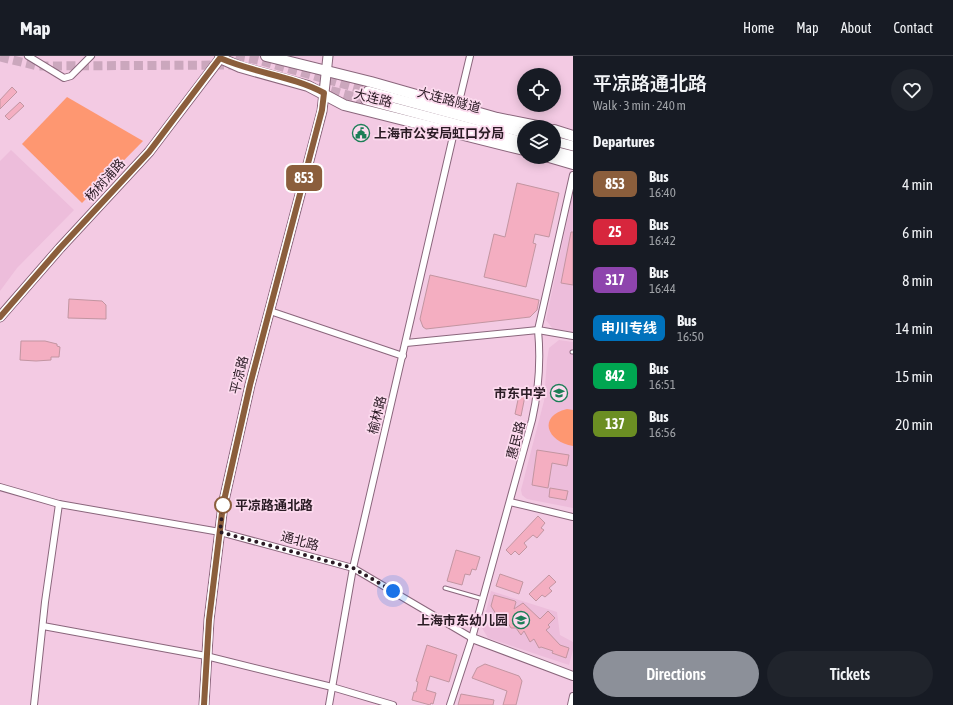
<!DOCTYPE html>
<meta charset="utf-8">
<style>
:root{--surface:#171b24;--page:#20242c;--text:#f1f3f6;--muted:#9ea1a6;--line:#363941;--accent:#8c9099}
body{margin:0;font-family:"Asap Condensed","Noto Sans SC",sans-serif;background:var(--page);color:var(--text);height:100vh;display:flex;flex-direction:column;font-size:15px;white-space:nowrap}
*{box-sizing:border-box;margin:0}
p{font-size:13px;color:var(--muted)}
.icon{flex:none;width:22px;height:22px;fill:none;stroke:currentColor;stroke-width:2;stroke-linecap:round;stroke-linejoin:round}
.map{position:relative;flex:1;overflow:hidden}
.details{display:flex;flex-direction:column;background:var(--surface);width:380px}
.details>*{flex:none}
.badge{padding:0 8px;border-radius:6px;font-size:14px;line-height:26px}
.fabs{position:absolute;left:517px;top:12px;display:grid;gap:8px}
.fabs a{display:grid;place-items:center;width:44px;height:44px;border-radius:50%;background:var(--surface);box-shadow:0 2px 10px #0003;font-size:20px}
.you{position:absolute;width:20px;height:20px;margin:-10px;border:3px solid #fff;border-radius:50%;background:#1a73e8;box-shadow:0 0 0 6px #1a73e833}
.map>.badge{position:absolute;translate:-50% -50%;box-shadow:0 0 0 2px #fff}
h2{padding:0 20px;font-size:15px;line-height:36px}
.round{display:grid;place-items:center;flex:none;width:42px;height:42px;border-radius:21px;background:var(--page)}
.summary{display:flex;align-items:center;justify-content:space-between;height:68px;padding:0 20px}
h1{font-size:19px;font-weight:600;line-height:30px}
.cta{display:flex;gap:8px;margin-top:auto;padding:8px 20px}
.cta a{flex:1;height:46px;border-radius:24px;background:var(--accent);color:#fff;font-size:16px;font-weight:600;line-height:46px;text-align:center}
.cta a+a{background:var(--page);color:var(--text)}
ul{padding:0;list-style:none}
li{display:flex;align-items:center;gap:12px;height:48px;padding:0 20px}
li div{flex:1}
li b{display:block;font-size:15px}
li em{font-style:normal}
li .badge{min-width:44px;font-weight:700;text-align:center}
header{display:flex;align-items:center;gap:24px;box-sizing:border-box;height:56px;padding:0 20px;background:var(--surface);border-bottom:1px solid var(--line)}
header strong{font-size:19px}
nav{display:flex;gap:22px;margin-inline-start:auto;font-size:14px}
main{display:flex;flex:1;min-height:0}
.map>svg:first-child{display:block}
</style>
<header>
<strong>Map</strong>
<nav><a>Home</a><a>Map</a><a>About</a><a>Contact</a></nav>
</header>
<main>
<div class="map">
<svg width="573" height="649" viewBox="0 0 573 649">
<rect width="100%" height="100%" fill="#f3cae3"/>
<!-- built -->
<g fill="#edbddb">
<polygon points="11,94 74,154 17,212 0,235 0,105"/>
<polygon points="573,137 573,276 553,273 546,264"/>
<polygon points="559,284 573,286 573,452 527,443 522,439 521,434 544,345 547,304 549,292"/>
<polygon points="491,535 557,556 560,579 573,586 573,594 569,609 488,582 482,572"/>
</g>
<!-- green -->
<g fill="#fe9771">
<polygon points="67,41 143,85 82,147 22,88"/>
<path d="M 567,353 L 573,354 L 573,390 C 547,386 537,360 567,353 Z"/>
</g>
<!-- building -->
<g fill="#f4aec1" stroke="#c295a1">
<polygon points="12,31 17,36 0,53 0,44"/>
<polygon points="20,46 24,50 9,64 5,60"/>
<polygon points="517,127 559,137 549,181 535,178 533,187 536,188 526,231 484,221 494,178 505,181"/>
<polygon points="571,176 573,176 573,229 561,227"/>
<polygon points="430,219 539,244 537,254 530,261 426,273 423,271 420,263"/>
<polygon points="69,243 102,245 106,249 106,263 68,262"/>
<polygon points="21,285 45,285 57,288 57,290 60,291 59,301 51,301 51,304 36,305 20,304"/>
<polygon points="520,334 526,335 521,360 515,358"/>
<polygon points="537,394 569,399 567,410 552,407 548,432 532,429"/>
<polygon points="550,432 568,435 566,444 549,441"/>
<polygon points="538,460 545,467 541,472 544,474 537,482 533,479 524,487 527,491 519,499 515,495 511,499 506,494"/>
<polygon points="456,494 480,501 476,514 472,513 470,519 465,518 462,529 447,525"/>
<polygon points="500,518 523,526 519,538 496,530"/>
<polygon points="549,519 556,526 549,532 552,535 545,541 542,539 536,545 529,538"/>
<polygon points="494,539 515,545 516,546 514,553 523,547 540,563 548,555 555,562 548,569 550,571 546,574 560,589 569,592 566,602 552,597 553,595 541,591 539,592 534,583 530,586 524,575 521,579 516,572 511,572 505,562 501,566 491,550"/>
<polygon points="427,589 457,599 449,626 430,620 426,634 436,637 433,648 431,647 430,649 412,644 414,636 416,636 418,626 416,625"/>
<polygon points="485,608 519,620 522,625 516,649 503,649 507,635 472,622 477,612"/>
<polygon points="461,638 494,644 493,649 458,649"/>
</g>
<g fill="none" stroke-linecap="round" stroke-linejoin="round">
<!-- secondary-tunnel -->
<g stroke="#cba7bd" stroke-width="9" stroke-dasharray="9 4.5" stroke-linecap="butt">
<polyline points="236,0 258,4 368,35"/>
<polyline points="0,1 38,10 234,9"/>
<polyline points="318,31 366,44"/>
</g>
<!-- service casing -->
<g stroke="#8a667c" stroke-width="5">
<g id="service">
<polyline points="572,296 573,296"/>
<polyline points="445,532 483,543"/>
</g>
</g>
<!-- minor casing -->
<g stroke="#8a667c" stroke-width="8">
<g id="minor">
<polyline points="28,0 64,22 71,20 91,0"/>
<polyline points="458,50 470,0"/>
<polyline points="270,255 403,300"/>
<polyline points="406,287 538,274 573,280"/>
<polyline points="0,431 59,448 220,476 353,512 472,582"/>
<polyline points="510,446 573,461"/>
<polyline points="43,570 206,600 332,631 393,649"/>
<polyline points="34,649 45,546 59,448"/>
<polyline points="329,649 353,512 454,76"/>
<path d="M 450,649 L 472,582 L 532,364 C 539,333 541,305 538,274 L 573,119"/>
<polyline points="571,649 573,640"/>
</g>
</g>
<!-- tertiary casing -->
<g stroke="#8a667c" stroke-width="10">
<polyline id="tertiary" points="472,582 573,620"/>
</g>
<!-- secondary casing -->
<g stroke="#8a667c" stroke-width="11">
<g id="secondary">
<polyline points="368,35 524,77"/>
<polyline points="366,44 524,86"/>
<polyline points="554,85 573,90"/>
<polyline points="554,95 573,100"/>
<polyline points="0,261 60,192 149,96 222,0"/>
<polyline points="204,649 209,564 223,449 250,329 322,55 328,0"/>
</g>
</g>
<!-- primary casing -->
<g stroke="#8a667c" stroke-width="12">
<g id="primary">
<polyline points="266,0 371,26 497,62 542,71"/>
<polyline points="220,2 240,11 308,30 344,49 524,94"/>
<polyline points="554,74 573,80"/>
<polyline points="549,101 573,108"/>
</g>
</g>
<!-- service -->
<use href="#service" stroke="#fff" stroke-width="3"/>
<!-- minor -->
<use href="#minor" stroke="#fff" stroke-width="6"/>
<!-- tertiary -->
<use href="#tertiary" stroke="#fff" stroke-width="8"/>
<!-- secondary -->
<use href="#secondary" stroke="#fff" stroke-width="9"/>
<!-- primary -->
<use href="#primary" stroke="#fff" stroke-width="10"/>
</g>
<g fill="none" stroke-linecap="round" stroke-linejoin="round">
<!-- line casing -->
<g stroke="#fff" stroke-width="9">
<path id="line" d="M 0,261 L 60,192 L 149,96 L 220,2 C 254,17 292,20 324,37 L 322,54 L 250,329 L 223,449 L 209,564 L 204,649"/>
</g>
<!-- line -->
<use href="#line" stroke="#8b5e3c" stroke-width="6"/>
<!-- walk -->
<polyline stroke="#2a1b24" stroke-width="4" stroke-dasharray="0 7.2" points="223,449 220,476 353,512 393,535"/>
</g>
<!-- icons -->
<defs>
<g id="civic-ring" transform="scale(0.9)"><circle r="9.5" fill="#fcdaee" stroke="#1c7e57" stroke-width="1.5"/><path d="M-.6-6.5H3V-4.5H.6V-3L4-1V1h2V6H-6V1h2V-1L-.6-3ZM-1.2 2.5V6h2.4V2.5Z" fill="#1c7e57"/></g>
<g id="school-ring" transform="scale(0.9)"><circle r="9.5" fill="#fcdaee" stroke="#1c7e57" stroke-width="1.5"/><path d="M0-5L7-2L0 1L-7-2ZM-4 1L0 2.5L4 1V4Q0 6-4 4Z" fill="#1c7e57"/></g>
</defs>
<g fill-rule="evenodd">
<use href="#civic-ring" x="361" y="77"/>
<use href="#school-ring" x="559" y="337"/>
<use href="#school-ring" x="521" y="564"/>
</g>
<!-- markers -->
<circle fill="#fff" stroke="#8b5e3c" stroke-width="2" cx="223" cy="449" r="8"/>
<g text-anchor="middle" dominant-baseline="central" stroke-width="3.5" stroke-linejoin="round" paint-order="stroke">
<!-- street labels -->
<g font-size="13" fill="#2a1b24" stroke="#fcdaee">
<text transform="translate(373 42) rotate(14)">大连路</text>
<text transform="translate(449 44) rotate(15)">大连路隧道</text>
<text transform="translate(105 124) rotate(-48)">杨树浦路</text>
<text transform="translate(239 319) rotate(-76)">平凉路</text>
<text transform="translate(377 359) rotate(-76)">榆林路</text>
<text transform="translate(516 384) rotate(-75)">惠民路</text>
<text transform="translate(300 485) rotate(15)">通北路</text>
</g>
<!-- poi labels -->
<g font-size="13" font-weight="bold" fill="#2a1b24" stroke="#fcdaee" text-anchor="end">
<text x="374" y="77" text-anchor="start">上海市公安局虹口分局</text>
<text x="546" y="337">市东中学</text>
<text x="508" y="564">上海市东幼儿园</text>
</g>
<!-- stop labels -->
<g font-size="13" font-weight="bold" fill="#2a1b24" stroke="#fcdaee" text-anchor="start">
<text x="235" y="449">平凉路通北路</text>
</g>
</g>
</svg>
<div class="fabs">
<a><svg class="icon" aria-label="locate" viewBox="0 0 24 24"><circle cx="12" cy="12" r="6"/><path d="M12 2v4M12 18v4M2 12h4M18 12h4"/></svg></a>
<a><svg class="icon" aria-label="layers" viewBox="0 0 24 24"><path d="M12 4l9 5-9 5-9-5zM3 14l9 5 9-5"/></svg></a>
</div>
<div class="you" style="left:393px;top:535px"></div>
<b class="badge" style="left:304px;top:122px;background:#8b5e3c;color:#fff">853</b>
</div>
<section class="details">
<div class="summary"><div><h1>平凉路通北路</h1><p>Walk · 3 min · 240 m</p></div><a class="round"><svg class="icon" aria-label="heart" viewBox="0 0 24 24"><path d="M12 20l-8-8c-3-5 5-10 8-4 3-6 11-1 8 4z"/></svg></a></div>
<h2>Departures</h2>
<ul>
<li><span class="badge" style="background:#8b5e3c;color:#fff">853</span><div><b>Bus</b><p>16:40</p></div><em>4 min</em></li>
<li><span class="badge" style="background:#d7263d;color:#fff">25</span><div><b>Bus</b><p>16:42</p></div><em>6 min</em></li>
<li><span class="badge" style="background:#8e44ad;color:#fff">317</span><div><b>Bus</b><p>16:44</p></div><em>8 min</em></li>
<li><span class="badge" style="background:#0072bc;color:#fff">申川专线</span><div><b>Bus</b><p>16:50</p></div><em>14 min</em></li>
<li><span class="badge" style="background:#00a651;color:#fff">842</span><div><b>Bus</b><p>16:51</p></div><em>15 min</em></li>
<li><span class="badge" style="background:#6b8e23;color:#fff">137</span><div><b>Bus</b><p>16:56</p></div><em>20 min</em></li>
</ul>
<div class="cta"><a>Directions</a><a>Tickets</a></div>
</section>
</main>
